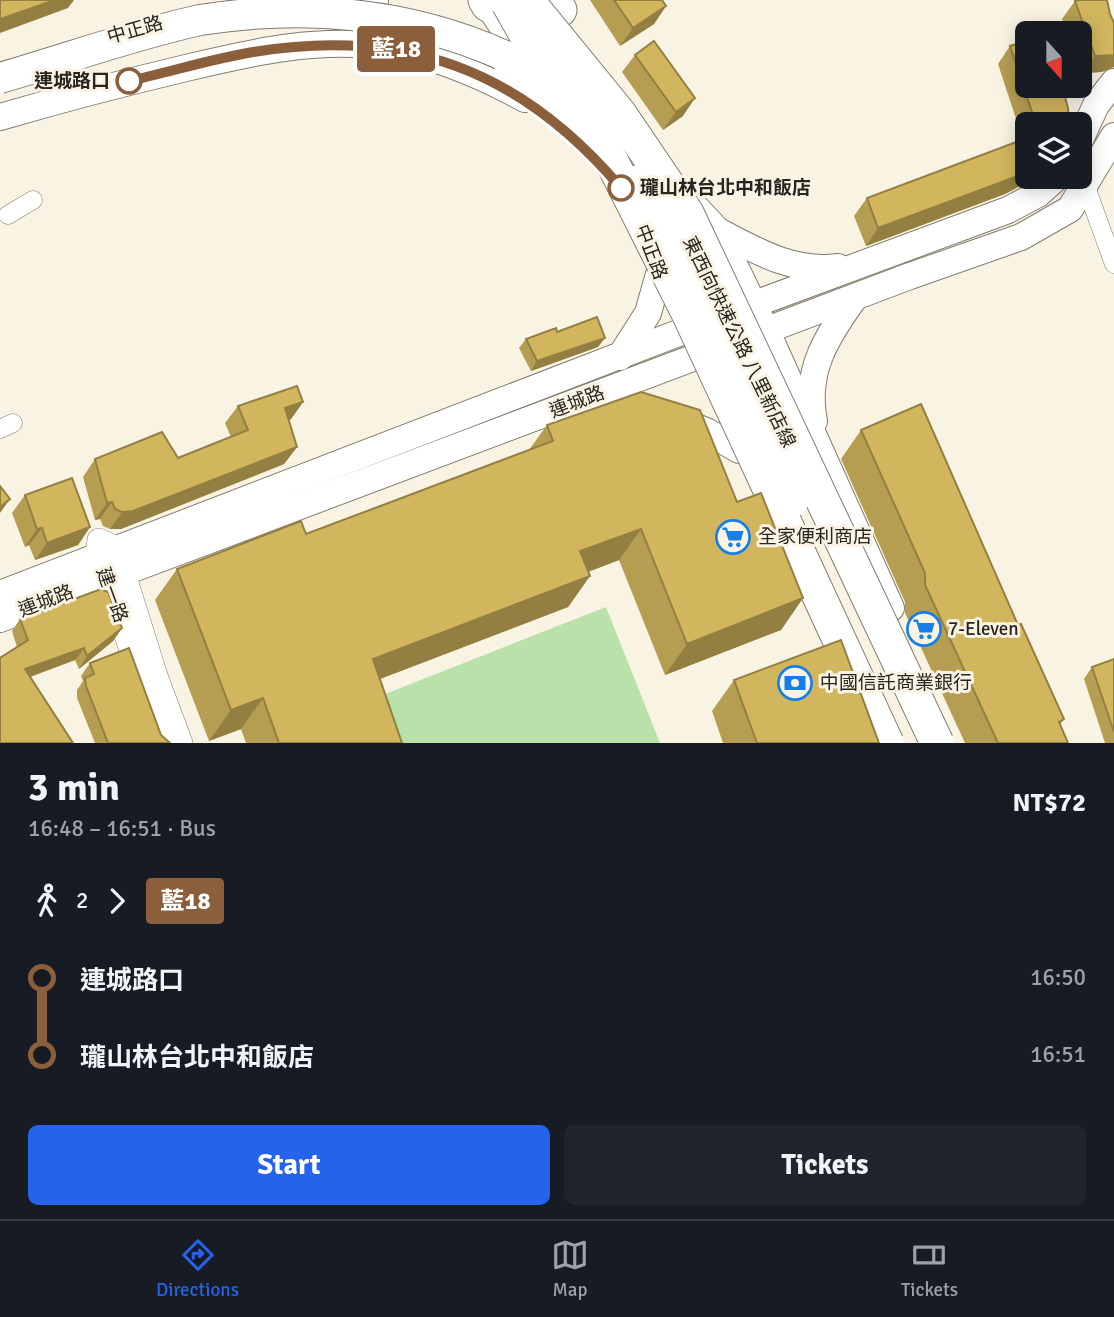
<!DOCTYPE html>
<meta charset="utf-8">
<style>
:root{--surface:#171b24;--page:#20242c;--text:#f1f3f6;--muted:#9ea1a6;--line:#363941;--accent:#2563eb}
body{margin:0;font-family:Signika,"Noto Sans TC",sans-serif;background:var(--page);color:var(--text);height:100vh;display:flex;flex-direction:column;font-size:26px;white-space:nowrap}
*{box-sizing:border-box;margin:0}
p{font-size:23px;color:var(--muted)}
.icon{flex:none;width:38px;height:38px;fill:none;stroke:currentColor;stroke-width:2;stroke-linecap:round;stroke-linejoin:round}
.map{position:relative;height:743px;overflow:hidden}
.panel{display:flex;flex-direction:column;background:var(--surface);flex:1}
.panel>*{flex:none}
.badge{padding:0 14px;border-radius:5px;font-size:24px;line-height:46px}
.needle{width:46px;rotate:159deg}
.fabs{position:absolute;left:1015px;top:21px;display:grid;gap:14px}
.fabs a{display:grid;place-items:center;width:77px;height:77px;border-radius:10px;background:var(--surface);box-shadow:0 4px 18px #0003;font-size:35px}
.map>.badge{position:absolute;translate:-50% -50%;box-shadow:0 0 0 4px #fff}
.legs{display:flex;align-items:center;gap:10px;height:77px;padding:0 28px;font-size:23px}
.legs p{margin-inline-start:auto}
.head{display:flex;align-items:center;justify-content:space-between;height:119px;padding:0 28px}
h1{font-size:38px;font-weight:700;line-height:52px}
.button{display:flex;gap:14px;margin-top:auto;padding:14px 28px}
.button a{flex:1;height:80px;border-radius:10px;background:var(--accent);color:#fff;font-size:28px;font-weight:700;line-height:80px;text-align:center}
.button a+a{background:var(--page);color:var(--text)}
ul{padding:0 28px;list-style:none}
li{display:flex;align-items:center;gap:24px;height:77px;font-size:26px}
li i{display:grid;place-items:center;width:10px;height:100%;margin:0 9px;background:currentColor}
li i::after{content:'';width:18px;height:18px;margin:-9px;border:5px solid;border-radius:50%;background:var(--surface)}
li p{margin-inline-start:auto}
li:first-child i{background:linear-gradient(#0000 50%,currentColor 0)}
li:last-child i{background:linear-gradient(currentColor 50%,#0000 0)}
.tab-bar{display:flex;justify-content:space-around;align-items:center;height:98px;border-top:2px solid var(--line);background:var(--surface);font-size:19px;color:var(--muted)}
.tab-bar a{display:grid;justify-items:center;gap:4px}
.tab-bar .current{color:var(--accent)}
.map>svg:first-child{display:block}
</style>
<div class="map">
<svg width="1114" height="743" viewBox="0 0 1114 743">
<rect width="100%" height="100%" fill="#f9f3e3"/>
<!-- green -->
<polygon fill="#bae1a9" points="606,607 660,743 387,743 370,700"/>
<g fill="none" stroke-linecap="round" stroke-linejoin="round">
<!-- minor casing -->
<g stroke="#807b6c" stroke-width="19">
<g id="minor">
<polyline points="1080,159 1086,187 1114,264"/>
<polyline points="8,215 33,200"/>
<polyline points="0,429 13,423"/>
</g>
</g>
<!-- tertiary casing -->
<g stroke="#807b6c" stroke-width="24">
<polyline id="tertiary" points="165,743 97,556 99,540 116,548 156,676 181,743"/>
</g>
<!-- secondary casing -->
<g stroke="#807b6c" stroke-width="28">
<g id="secondary">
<polyline points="488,5 522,56"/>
<polyline points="336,16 375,0"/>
<path d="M 0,117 C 62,99 123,83 186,68 C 252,52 323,36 391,48 C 439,57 483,76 525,99"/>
<polyline points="1080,140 1096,105 1114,82"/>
<polyline points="686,197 718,231 772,343 891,608"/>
<path d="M 718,231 C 757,251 793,273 838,267"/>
<polyline points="620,357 648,313 659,274"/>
<polyline points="677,419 708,432 739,450"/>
<path d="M 814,421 C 804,371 827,336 855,297"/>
<polyline points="0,594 733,312 1008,210 1038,194 1057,177"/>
<polyline points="0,619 910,276 1021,237 1070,209 1114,136"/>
</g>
</g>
<!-- motorway casing -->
<g stroke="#807b6c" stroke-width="35">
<g id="motorway">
<polyline points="485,0 488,5"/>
<polyline points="554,0 560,10"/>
</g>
</g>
<!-- minor -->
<use href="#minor" stroke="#fff" stroke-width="18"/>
<!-- tertiary -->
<use href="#tertiary" stroke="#fff" stroke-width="23"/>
<!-- secondary -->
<use href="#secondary" stroke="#fff" stroke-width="26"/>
<!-- motorway -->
<use href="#motorway" stroke="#fff" stroke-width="33"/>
<!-- trunk-bridge casing -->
<g stroke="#807b6c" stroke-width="32" stroke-linecap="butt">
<g id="trunk-bridge">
<polyline points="508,75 593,136"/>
<path d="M 0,78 C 66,59 132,35 200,20 C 327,0 446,17 557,83"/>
<polyline points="633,181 678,247 793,502"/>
</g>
</g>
<!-- motorway-bridge casing -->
<g stroke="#807b6c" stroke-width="35" stroke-linecap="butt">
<g id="motorway-bridge">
<polyline points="527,0 620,114 687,213 937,743"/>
<polyline points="508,3 544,67 592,122 689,315 887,743"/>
</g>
</g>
<!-- trunk-bridge -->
<use href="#trunk-bridge" stroke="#fff" stroke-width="30"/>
<!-- motorway-bridge -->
<use href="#motorway-bridge" stroke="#fff" stroke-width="33"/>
</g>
<!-- wall -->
<g fill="#b59d51">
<polygon points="590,0 662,0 666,6 654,24 620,46"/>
<polygon points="1075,1 1102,72 1083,73 1080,65 1080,33 1068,33 1062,19"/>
<polygon points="1010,46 1069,124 1027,124 1027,177 1029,181 1005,194 866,246 854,216 867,198 1023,140 998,64"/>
<polygon points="635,55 683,116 663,130 622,72"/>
<polygon points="557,332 598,347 531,371 519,348 526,339"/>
<polygon points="303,402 291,419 288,420 297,447 284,464 121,529 110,529 103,526 100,519 95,520 83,477 95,459 178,458 231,437 225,423 238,406"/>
<polygon points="547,425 737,502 803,598 781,630 665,675 619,560 588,572 590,576 568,607 380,679 402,743 246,743 241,729 209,741 155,600 177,569 306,534 529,450"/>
<polygon points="861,430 1018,625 1064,719 1060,725 1068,743 965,743 905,613 905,602 841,459"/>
<polygon points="25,495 90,527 78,545 35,560 29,545 25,547 12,513"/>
<polygon points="20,619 122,628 113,641 79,669 75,660 30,677 0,743 17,647 12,631"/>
<polygon points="1114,659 1114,743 1105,743 1084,679 1092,667"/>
<polygon points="90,663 161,735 170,743 95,743 77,698 77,690 83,681 81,676"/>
<polygon points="734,680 879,743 723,743 712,711"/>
</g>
<!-- shaded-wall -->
<g fill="#937f42">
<polygon points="55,0 74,0 68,8 0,33 0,19"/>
<polygon points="666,6 654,24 620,46 633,28"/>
<polygon points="1114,55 1114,67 1102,72 1083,73 1095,56"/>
<polygon points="695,98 683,116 663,130 676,112"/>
<polygon points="1027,171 1027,177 1032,177 1029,181 1005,194 866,246 878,228"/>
<polygon points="605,338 598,347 531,371 537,361"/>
<polygon points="303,402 291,419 273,426 285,408"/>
<polygon points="297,447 284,464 121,529 110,529 122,512"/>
<polygon points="10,499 0,513 0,507"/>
<polygon points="112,502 100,519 95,520 107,503"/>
<polygon points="90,527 78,545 35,560 47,543"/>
<polygon points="42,528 29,545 25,547 37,529"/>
<polygon points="641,529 619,560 559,583 580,551"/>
<polygon points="590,576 568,607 351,690 373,659"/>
<polygon points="803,598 781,630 665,675 687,644"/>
<polygon points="122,628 113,641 79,669 87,656"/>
<polygon points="84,648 75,660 16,682 25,669"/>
<polygon points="263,698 241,729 209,741 231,710"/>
</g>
<!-- building -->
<g fill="#d2b65e" stroke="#937f42" stroke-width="2">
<polygon points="0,0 55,0 0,19"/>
<polygon points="614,0 662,0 666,6 633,28"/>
<polygon points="1079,0 1107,0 1110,14 1114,23 1114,55 1095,56 1075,1"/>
<polygon points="654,41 695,98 676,112 635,55"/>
<polygon points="1027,41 1027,86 1062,86 1068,108 1069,124 1036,124 1010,46"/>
<polygon points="1027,138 1027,171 1018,176 878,228 867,198"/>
<polygon points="597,317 605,338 537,361 526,339 556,328 557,332"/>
<polygon points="297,386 303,402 285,408 297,447 133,511 122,512 115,509 112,502 107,503 95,459 162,432 178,458 248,430 238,406"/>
<polygon points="641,392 700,410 737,502 761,493 803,598 687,644 641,529 580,551 590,576 373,659 402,743 279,743 263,698 231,710 177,569 301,521 306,534 553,441 547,425"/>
<polygon points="921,404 1018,625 1021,624 1064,719 1059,722 1068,743 998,743 925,585 925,573 861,430"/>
<polygon points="72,478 90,527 47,543 42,528 37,529 25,495"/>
<polygon points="0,486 10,499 0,507"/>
<polygon points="101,589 108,592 122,628 87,656 84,648 25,669 73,743 0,743 0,658 28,640 20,619"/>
<polygon points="841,640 879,743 757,743 734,680"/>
<polygon points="129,648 161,735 170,743 108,743 86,686 85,678 94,674 90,663"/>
<polygon points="1114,659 1114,732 1092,667"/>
</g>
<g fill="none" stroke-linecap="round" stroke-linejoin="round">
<!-- line-1 casing -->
<g stroke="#fff" stroke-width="16">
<path id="line-1" d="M 129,81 C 170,72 211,59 253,52 C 406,27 521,70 621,188"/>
</g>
<!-- line-1 -->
<use href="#line-1" stroke="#8b5e3c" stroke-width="10"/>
</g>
<!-- icons -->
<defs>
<g id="supermarket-ring" transform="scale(1.75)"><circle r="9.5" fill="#f9f3e3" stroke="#157fe7" stroke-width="1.5"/><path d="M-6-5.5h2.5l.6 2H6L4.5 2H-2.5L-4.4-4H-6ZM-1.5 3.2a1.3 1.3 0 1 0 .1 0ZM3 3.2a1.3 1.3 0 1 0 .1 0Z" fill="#157fe7"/></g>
<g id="bank-ring" transform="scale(1.75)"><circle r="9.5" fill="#f9f3e3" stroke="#157fe7" stroke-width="1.5"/><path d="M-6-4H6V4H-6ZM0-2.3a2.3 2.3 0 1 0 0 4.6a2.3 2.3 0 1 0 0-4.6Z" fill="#157fe7"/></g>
</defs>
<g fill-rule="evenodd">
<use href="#supermarket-ring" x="733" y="537"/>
<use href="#supermarket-ring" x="924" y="629"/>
<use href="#bank-ring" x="795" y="683"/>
</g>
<!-- markers -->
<g fill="#fff" stroke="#8b5e3c" stroke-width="3.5">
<circle cx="129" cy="81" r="12"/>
<circle cx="621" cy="188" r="12"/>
</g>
<g text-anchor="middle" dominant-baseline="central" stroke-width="6" stroke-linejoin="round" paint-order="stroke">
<!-- street labels -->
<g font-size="19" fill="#27251f" stroke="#f9f3e3">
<text transform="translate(135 30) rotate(-16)">中正路</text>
<text transform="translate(651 252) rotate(69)">中正路</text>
<text transform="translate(739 342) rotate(64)">東西向快速公路 八里新店線</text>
<text transform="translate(577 402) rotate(-21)">連城路</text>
<text transform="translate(112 595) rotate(70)">建一路</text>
<text transform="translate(46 601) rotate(-21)">連城路</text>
</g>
<!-- stop labels -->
<g font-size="19" font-weight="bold" fill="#27251f" stroke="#f9f3e3" text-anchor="end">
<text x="110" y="81">連城路口</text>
<text x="640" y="188" text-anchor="start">瓏山林台北中和飯店</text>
</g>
<!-- poi labels -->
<g font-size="19" fill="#27251f" stroke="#f9f3e3" text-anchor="start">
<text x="758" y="537">全家便利商店</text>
<text x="948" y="629">7-Eleven</text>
<text x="820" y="683">中國信託商業銀行</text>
</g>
</g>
</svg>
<div class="fabs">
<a><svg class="needle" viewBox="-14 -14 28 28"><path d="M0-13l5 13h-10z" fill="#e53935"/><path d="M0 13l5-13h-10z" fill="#9ea1a6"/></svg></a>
<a><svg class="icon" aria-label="layers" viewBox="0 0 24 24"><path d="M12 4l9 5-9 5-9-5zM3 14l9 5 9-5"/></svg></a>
</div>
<b class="badge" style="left:396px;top:49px;background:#8b5e3c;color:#fff">藍18</b>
</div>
<section class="panel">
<div class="head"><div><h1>3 min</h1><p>16:48 – 16:51 · Bus</p></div><b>NT$72</b></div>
<div class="legs"><svg class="icon" aria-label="walk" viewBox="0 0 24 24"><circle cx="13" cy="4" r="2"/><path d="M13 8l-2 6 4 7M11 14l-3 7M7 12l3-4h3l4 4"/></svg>2<svg class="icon" aria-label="forward" viewBox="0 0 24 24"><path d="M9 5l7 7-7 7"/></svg><b class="badge" style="background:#8b5e3c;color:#fff">藍18</b></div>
<ul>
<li><i style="color:#8b5e3c"></i><b>連城路口</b><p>16:50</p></li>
<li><i style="color:#8b5e3c"></i><b>瓏山林台北中和飯店</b><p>16:51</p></li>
</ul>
<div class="button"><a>Start</a><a>Tickets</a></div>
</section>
<nav class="tab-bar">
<a class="current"><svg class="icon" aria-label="directions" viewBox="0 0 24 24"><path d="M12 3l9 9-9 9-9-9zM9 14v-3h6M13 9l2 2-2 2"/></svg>Directions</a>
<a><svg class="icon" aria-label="map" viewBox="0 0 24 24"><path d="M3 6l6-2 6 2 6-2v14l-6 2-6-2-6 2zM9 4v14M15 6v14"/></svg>Map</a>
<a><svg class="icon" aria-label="tickets" viewBox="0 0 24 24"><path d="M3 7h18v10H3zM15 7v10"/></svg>Tickets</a>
</nav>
